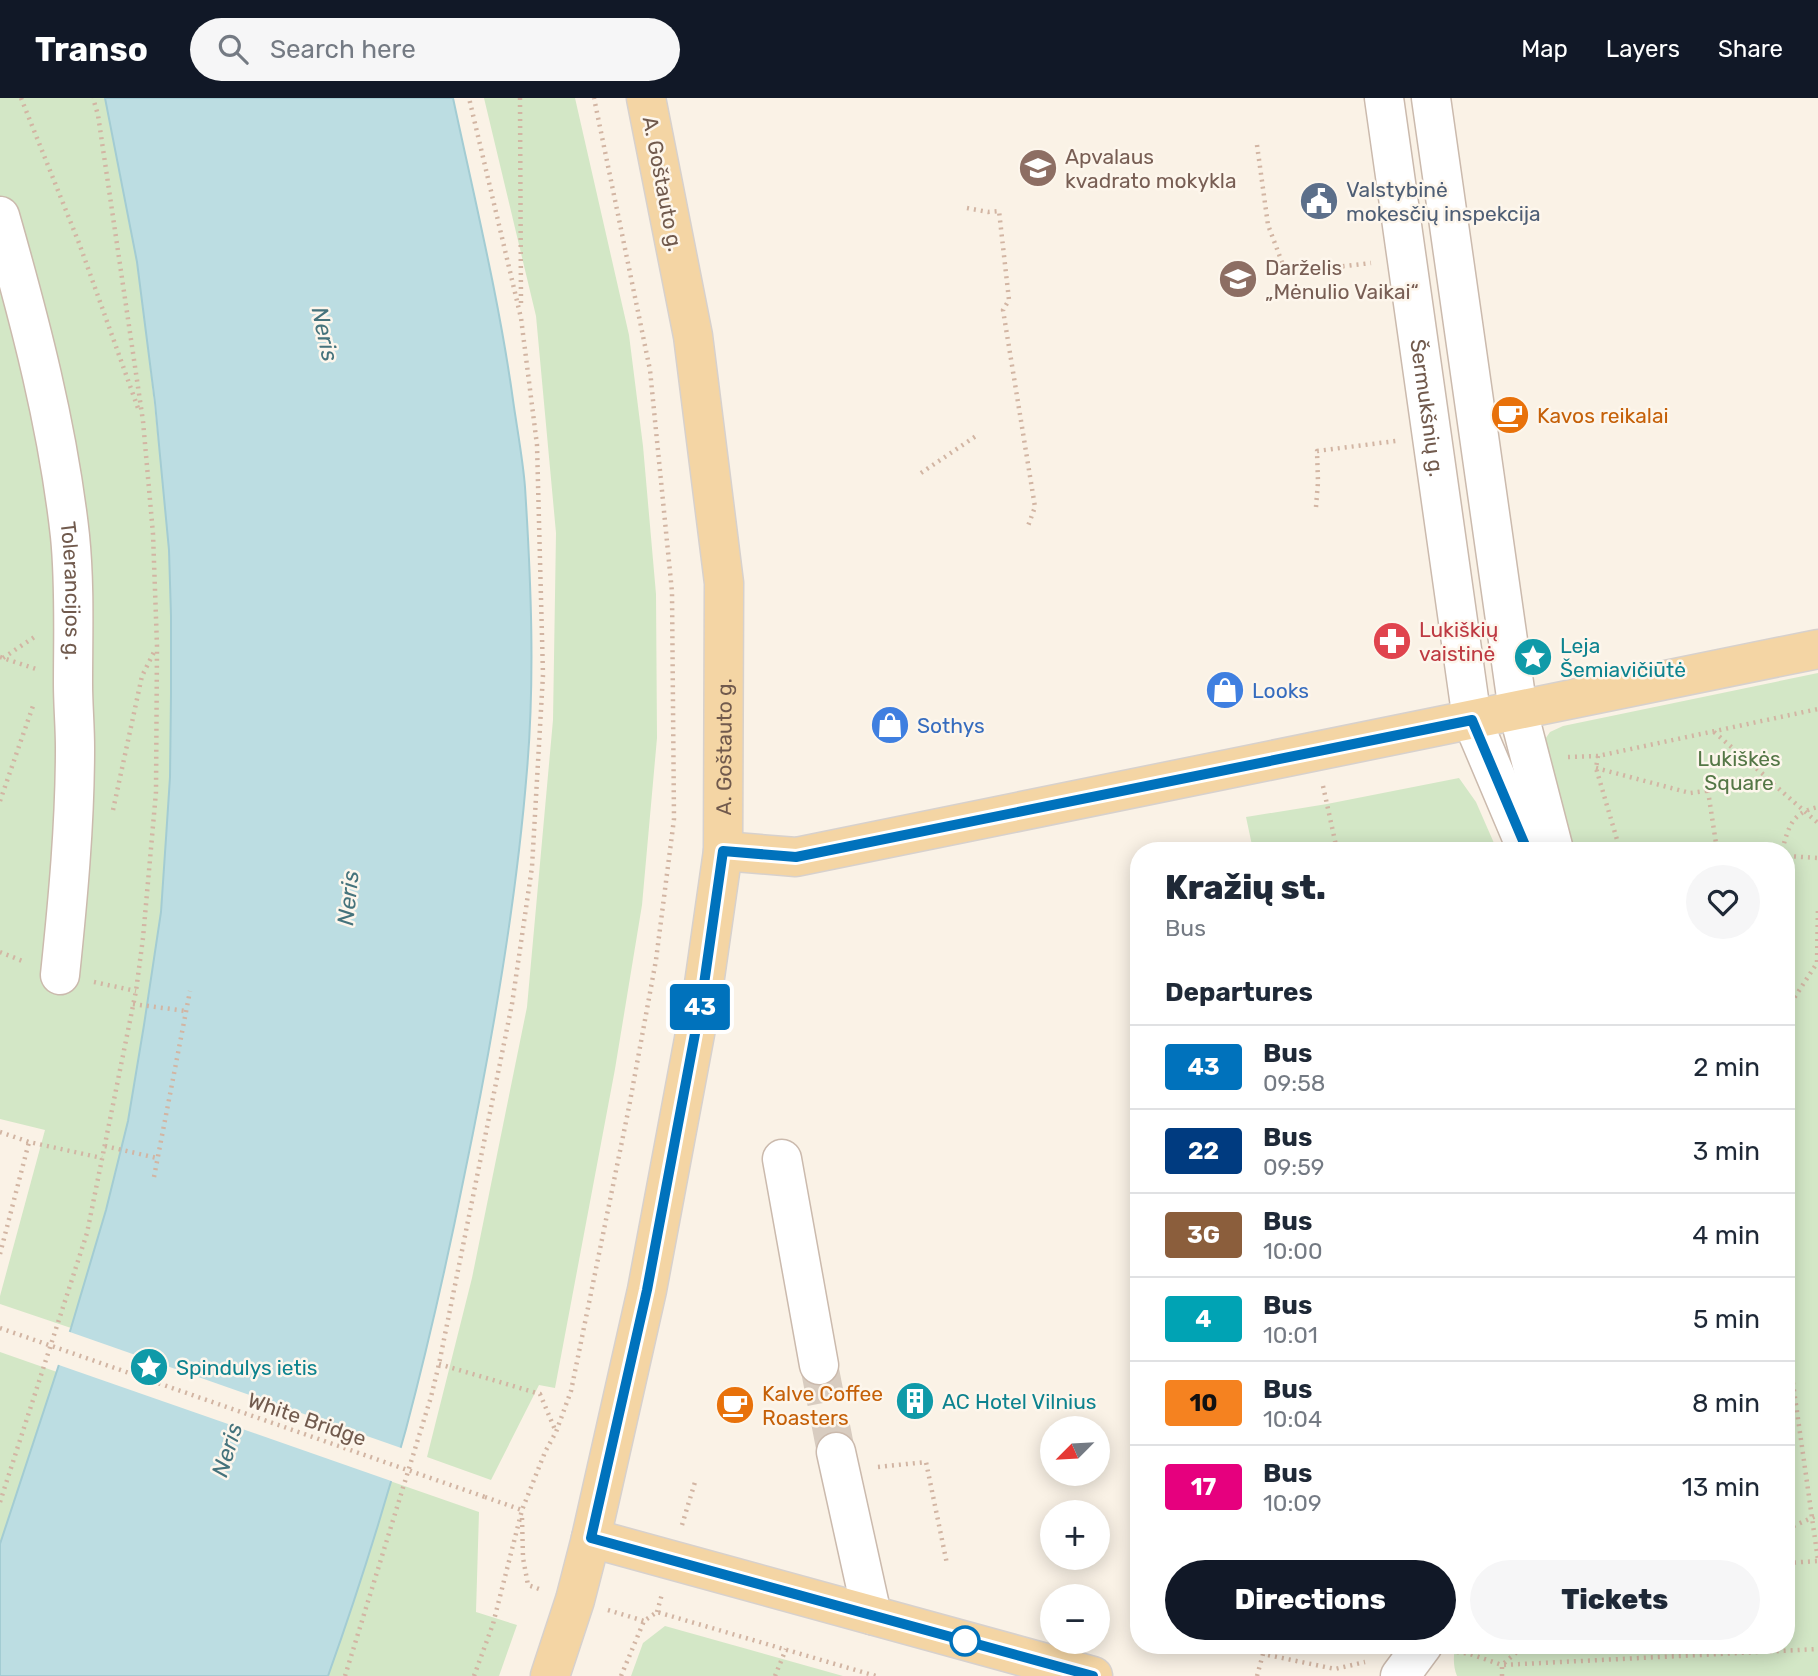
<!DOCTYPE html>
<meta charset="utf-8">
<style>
:root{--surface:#fff;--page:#f6f6f7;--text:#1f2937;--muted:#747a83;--line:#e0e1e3;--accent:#111827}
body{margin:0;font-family:Rubik,sans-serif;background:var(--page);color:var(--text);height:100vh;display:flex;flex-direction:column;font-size:26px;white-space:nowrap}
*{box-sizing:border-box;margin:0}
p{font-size:23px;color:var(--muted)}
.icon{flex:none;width:38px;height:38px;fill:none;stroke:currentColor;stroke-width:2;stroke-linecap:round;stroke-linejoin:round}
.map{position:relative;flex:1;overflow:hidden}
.panel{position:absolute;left:1130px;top:744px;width:665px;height:812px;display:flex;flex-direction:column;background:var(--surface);border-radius:28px;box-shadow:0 4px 18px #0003}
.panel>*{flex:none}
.badge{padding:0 14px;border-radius:5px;font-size:24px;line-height:46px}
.needle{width:46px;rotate:246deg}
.tools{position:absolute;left:1040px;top:1318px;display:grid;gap:14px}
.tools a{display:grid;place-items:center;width:70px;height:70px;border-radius:50%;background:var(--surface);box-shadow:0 4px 18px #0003;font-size:35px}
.map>.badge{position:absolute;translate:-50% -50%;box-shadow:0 0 0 4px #fff}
h2{padding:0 35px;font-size:26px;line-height:63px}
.round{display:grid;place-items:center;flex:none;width:74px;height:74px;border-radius:37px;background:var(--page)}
.overview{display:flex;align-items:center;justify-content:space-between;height:119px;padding:0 35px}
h1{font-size:33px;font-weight:800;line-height:52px}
.button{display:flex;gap:14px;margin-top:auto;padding:14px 35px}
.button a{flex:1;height:80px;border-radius:42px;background:var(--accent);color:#fff;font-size:28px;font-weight:800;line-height:80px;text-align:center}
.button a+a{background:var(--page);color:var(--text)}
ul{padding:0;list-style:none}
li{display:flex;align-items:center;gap:21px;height:84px;padding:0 35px;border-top:2px solid var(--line)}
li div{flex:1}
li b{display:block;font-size:26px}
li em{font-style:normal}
li .badge{min-width:77px;font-weight:700;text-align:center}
header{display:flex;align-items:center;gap:42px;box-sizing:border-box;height:98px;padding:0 35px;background:var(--accent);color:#fff}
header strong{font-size:33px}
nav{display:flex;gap:38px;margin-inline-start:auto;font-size:24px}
.search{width:490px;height:63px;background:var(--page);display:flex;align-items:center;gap:18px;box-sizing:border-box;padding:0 24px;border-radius:38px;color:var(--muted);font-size:26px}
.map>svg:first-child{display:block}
</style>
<header>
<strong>Transo</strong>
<div class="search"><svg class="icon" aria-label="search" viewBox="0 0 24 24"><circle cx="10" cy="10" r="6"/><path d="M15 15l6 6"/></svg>Search here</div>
<nav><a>Map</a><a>Layers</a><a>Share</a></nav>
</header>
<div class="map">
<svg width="1818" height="1578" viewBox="0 0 1818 1578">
<rect width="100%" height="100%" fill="#faf2e6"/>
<!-- green -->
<g fill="#d3e7c6">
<polygon points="0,0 105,0 137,164 146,232 162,378 169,452 171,518 170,679 161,814 144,927 128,1023 106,1112 71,1230 0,1206 0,1198 45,1032 0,1021"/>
<polygon points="484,0 575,0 629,237 643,348 656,496 657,640 642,807 615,971 555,1290 539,1287 491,1382 427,1359 472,1180 527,909 553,622 556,435 536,218"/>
<path d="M 1818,575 L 1818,1578 L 1457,1578 C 1453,1569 1453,1556 1456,1547 L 1787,1547 L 1787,752 L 1562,752 L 1543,644 L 1550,634 L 1563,628 Z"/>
<polygon points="1459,680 1476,704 1497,752 1253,752 1246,719 1327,706"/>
<polygon points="0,1254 57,1274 0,1446"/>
<polygon points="390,1383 479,1414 476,1514 517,1527 499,1578 328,1578 348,1521"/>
<polygon points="665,1528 843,1578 631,1578 643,1545"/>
</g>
<!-- water -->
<path fill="#bcdde2" stroke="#a3ccd3" stroke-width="2" d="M 105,0 L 453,0 C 475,103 500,205 514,309 C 518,336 523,363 525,389 C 531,483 535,579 527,672 C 516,809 492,945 464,1079 C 447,1164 428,1248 406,1331 C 383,1414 357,1497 328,1578 L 0,1578 L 0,1446 L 71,1230 L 106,1112 L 128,1023 L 144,927 L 161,814 L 166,740 L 170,679 L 171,596 L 171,518 L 169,452 L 155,305 L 137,164 Z"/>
<!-- pier -->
<polygon fill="#faf2e6" points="67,1233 404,1351 394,1384 56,1266"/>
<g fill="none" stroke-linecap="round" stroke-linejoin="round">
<!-- minor-tunnel -->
<polyline stroke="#d8ccc0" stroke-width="38" stroke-dasharray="38 19" stroke-linecap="butt" points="819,1267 836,1354"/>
<!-- minor casing -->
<g stroke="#cbbaad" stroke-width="41">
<g id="minor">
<path id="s1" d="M 1384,0 L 1472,622 L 1527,752"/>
<polyline points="1431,0 1518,613 1554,752"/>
<path id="s2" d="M 0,118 C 30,223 58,329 70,438 C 75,487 73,537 73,586 C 73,607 75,628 75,650 C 75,725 68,801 60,877"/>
<polyline points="782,1061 819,1267"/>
<polyline points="836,1354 872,1517"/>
<polyline points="1400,1578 1423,1547"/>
</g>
</g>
<!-- major casing -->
<g stroke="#d7d1cd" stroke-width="41">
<g id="major">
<polyline points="723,753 796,759 1818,551"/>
<polyline points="591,1440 1093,1578"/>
<path id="s3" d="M 550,1578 L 575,1502 L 591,1440 L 647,1192 L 703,893 L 723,753 L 724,485 L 693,238 L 646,0"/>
</g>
</g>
<!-- path -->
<g stroke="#d2b5a3" stroke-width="4.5" stroke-dasharray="2 5" stroke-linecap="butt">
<polyline points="21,0 79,145 139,313"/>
<polyline points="520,0 521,209"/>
<polyline points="1257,47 1268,127 1286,175 1371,165"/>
<polyline points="967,110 988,114 999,113 1009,202 1003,212 1035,409 1028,428"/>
<polyline points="921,375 979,336"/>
<polyline points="1316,409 1318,384 1317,353 1396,343"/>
<polyline points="0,559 36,571"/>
<polyline points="3,560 36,538"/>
<polyline points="1714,634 1771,683"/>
<polyline points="1598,658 1596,670 1620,752"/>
<polyline points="1568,659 1598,658 1818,611"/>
<polyline points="1596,670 1690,695 1771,684 1818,725"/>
<polyline points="1323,688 1337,752"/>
<polyline points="1708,693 1717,752"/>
<polyline points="0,703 34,605"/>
<polyline points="113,712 142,578 155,552"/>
<path d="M 1782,752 C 1789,729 1791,715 1818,709"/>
<polyline points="1787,758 1818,760"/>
<polyline points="0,854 25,864"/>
<polyline points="94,884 136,893"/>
<polyline points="133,906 186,913"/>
<polyline points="1787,911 1817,865 1818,808"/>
<polyline points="0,1034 29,1044 102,1060"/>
<polyline points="105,1048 157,1060"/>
<polyline points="154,1079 190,893"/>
<polyline points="0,1156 29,1044"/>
<polyline points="1787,1243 1818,1462"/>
<polyline points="439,1266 540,1296 556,1334"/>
<polyline points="878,1369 926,1364 947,1466"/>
<polyline points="485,1399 522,1412"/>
<polyline points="0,1404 87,1135 136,893 143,840 156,694 157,548 153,436 143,323 98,17 93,0"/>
<polyline points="522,1420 523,1460 528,1487 539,1491"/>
<polyline points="682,1427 695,1384"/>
<polyline points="1787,1431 1818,1417"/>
<polyline points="1787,1465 1818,1463"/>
<polyline points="608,1512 644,1523"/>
<polyline points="657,1514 662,1496"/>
<polyline points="1457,1554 1470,1556 1502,1567 1818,1551"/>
<polyline points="345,1578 431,1299 439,1266 512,906 532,769 543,577 537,347 521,220 469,0"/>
<polyline points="474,1578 493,1526 522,1412 545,1354 556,1334 571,1293 629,1009 656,862 674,721 672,494 650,272 594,0"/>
<polyline points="621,1578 644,1523 657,1514 876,1578"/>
<polyline points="775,1578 786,1551"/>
<polyline points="1257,1578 1263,1556 1335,1571 1365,1564"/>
<polyline points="1502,1578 1502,1567 1519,1552 1533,1547"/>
</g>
<!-- minor -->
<use href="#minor" stroke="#fff" stroke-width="38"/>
<!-- major -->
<use href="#major" stroke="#f4d5a4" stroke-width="38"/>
<!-- path-bridge -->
<polyline stroke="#d2b5a3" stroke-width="4.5" stroke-dasharray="2 5" stroke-linecap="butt" points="0,1230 485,1399"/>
</g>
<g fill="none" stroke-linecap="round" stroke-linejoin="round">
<!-- line casing -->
<g stroke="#fff" stroke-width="16">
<polyline id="line" points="1093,1578 591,1440 647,1192 703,893 723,753 796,759 1472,622 1527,752"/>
</g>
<!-- line -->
<use href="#line" stroke="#0072bc" stroke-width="10"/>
</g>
<!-- icons -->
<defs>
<g id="school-disc" transform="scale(2.0125)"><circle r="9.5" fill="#8d6e63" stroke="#fdf6ec"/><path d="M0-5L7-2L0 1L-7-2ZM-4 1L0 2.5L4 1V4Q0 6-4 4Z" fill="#fff"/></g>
<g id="civic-disc" transform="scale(2.0125)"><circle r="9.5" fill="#5c6f8a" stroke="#fdf6ec"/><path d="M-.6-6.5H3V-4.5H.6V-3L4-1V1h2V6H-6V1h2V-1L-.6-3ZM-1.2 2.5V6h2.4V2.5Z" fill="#fff"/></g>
<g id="cafe-disc" transform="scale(2.0125)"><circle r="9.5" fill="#e8710a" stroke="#fdf6ec"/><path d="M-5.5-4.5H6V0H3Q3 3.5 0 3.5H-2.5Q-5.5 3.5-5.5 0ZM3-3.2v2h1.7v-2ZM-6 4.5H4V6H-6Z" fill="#fff"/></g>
<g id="pharmacy-disc" transform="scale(2.0125)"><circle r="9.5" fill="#e0444e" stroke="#fdf6ec"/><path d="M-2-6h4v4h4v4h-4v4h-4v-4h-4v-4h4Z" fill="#fff"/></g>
<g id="sight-disc" transform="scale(2.0125)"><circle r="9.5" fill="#0f9aa8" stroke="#fdf6ec"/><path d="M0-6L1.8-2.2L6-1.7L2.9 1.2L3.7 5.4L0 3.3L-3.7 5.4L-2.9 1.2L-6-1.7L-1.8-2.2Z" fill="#fff"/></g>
<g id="shop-disc" transform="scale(2.0125)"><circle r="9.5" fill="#3f7fe0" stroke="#fdf6ec"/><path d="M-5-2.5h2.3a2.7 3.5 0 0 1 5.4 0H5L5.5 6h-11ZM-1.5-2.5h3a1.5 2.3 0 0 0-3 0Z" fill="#fff"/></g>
<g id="building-disc" transform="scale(2.0125)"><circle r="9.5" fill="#0f9aa8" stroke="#fdf6ec"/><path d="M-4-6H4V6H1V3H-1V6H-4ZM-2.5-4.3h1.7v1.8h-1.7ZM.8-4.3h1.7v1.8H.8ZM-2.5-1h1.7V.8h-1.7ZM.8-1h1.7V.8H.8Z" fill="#fff"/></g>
</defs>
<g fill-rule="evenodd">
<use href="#school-disc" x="1038" y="70"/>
<use href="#civic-disc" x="1319" y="103"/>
<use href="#school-disc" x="1238" y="181"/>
<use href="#cafe-disc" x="1510" y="317"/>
<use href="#pharmacy-disc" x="1392" y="543"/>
<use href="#sight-disc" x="1533" y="559"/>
<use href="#shop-disc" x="1225" y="592"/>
<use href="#shop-disc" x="890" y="627"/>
<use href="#sight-disc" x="149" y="1269"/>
<use href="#building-disc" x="915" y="1303"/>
<use href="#cafe-disc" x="735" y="1307"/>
</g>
<!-- markers -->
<circle fill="#fff" stroke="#0072bc" stroke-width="3.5" cx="965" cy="1543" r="14"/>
<g text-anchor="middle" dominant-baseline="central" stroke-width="5" stroke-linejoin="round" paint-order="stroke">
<!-- education labels -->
<g font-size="21" fill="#785e54" stroke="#fdf6ec" text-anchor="start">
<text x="1065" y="58">Apvalaus<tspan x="1065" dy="24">kvadrato mokykla</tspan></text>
<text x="1265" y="169">Darželis<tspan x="1265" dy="24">„Mėnulio Vaikai“</tspan></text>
</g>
<!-- street labels -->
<g font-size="21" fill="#715a4d" stroke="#fdf6ec">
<text transform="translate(663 86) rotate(79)">A. Goštauto g.</text>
<text stroke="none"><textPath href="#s1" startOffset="313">Šermukšnių g.</textPath></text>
<text stroke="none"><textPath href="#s2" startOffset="383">Tolerancijos g.</textPath></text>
<text stroke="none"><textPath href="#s3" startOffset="948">A. Goštauto g.</textPath></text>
<text transform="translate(307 1321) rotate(19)">White Bridge</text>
</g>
<!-- service labels -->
<g font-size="21" fill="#4e5e75" stroke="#fdf6ec" text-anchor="start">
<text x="1346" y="91">Valstybinė<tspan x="1346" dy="24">mokesčių inspekcija</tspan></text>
</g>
<!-- food labels -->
<g font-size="21" fill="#c56008" stroke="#fdf6ec" text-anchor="start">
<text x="1537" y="317">Kavos reikalai</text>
<text x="762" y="1295">Kalve Coffee<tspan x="762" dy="24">Roasters</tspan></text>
</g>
<!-- health labels -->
<g font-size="21" fill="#be3a42" stroke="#fdf6ec" text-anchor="start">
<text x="1419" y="531">Lukiškių<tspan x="1419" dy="24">vaistinė</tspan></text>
</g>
<!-- culture labels -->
<g font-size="21" fill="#0d838f" stroke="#fdf6ec" text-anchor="start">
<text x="1560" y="547">Leja<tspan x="1560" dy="24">Šemiavičiūtė</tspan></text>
<text x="176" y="1269">Spindulys ietis</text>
<text x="942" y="1303">AC Hotel Vilnius</text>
</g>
<!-- shop labels -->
<g font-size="21" fill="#366cbe" stroke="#fdf6ec" text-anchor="start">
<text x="1252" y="592">Looks</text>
<text x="917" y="627">Sothys</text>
</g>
<!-- park labels -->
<g font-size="21" fill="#547746" stroke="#fdf6ec">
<text x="1739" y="660">Lukiškės<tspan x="1739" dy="24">Square</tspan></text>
</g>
<!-- water labels -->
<g font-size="23" font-style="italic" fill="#45737c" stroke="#fdf6ec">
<text transform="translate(325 236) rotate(78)">Neris</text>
<text transform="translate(348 800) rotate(-84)">Neris</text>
<text transform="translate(227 1352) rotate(-73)">Neris</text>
</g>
</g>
</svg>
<div class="tools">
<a><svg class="needle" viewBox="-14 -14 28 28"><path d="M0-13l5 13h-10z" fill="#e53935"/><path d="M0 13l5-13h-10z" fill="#747a83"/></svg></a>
<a>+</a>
<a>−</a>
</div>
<b class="badge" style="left:700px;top:909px;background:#0072bc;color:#fff">43</b>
<section class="panel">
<div class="overview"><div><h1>Kražių st.</h1><p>Bus</p></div><a class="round"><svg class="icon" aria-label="heart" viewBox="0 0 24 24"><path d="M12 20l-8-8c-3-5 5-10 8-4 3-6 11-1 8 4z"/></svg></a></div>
<h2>Departures</h2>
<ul>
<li><span class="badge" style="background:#0072bc;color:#fff">43</span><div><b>Bus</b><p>09:58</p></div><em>2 min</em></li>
<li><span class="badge" style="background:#003b80;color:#fff">22</span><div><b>Bus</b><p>09:59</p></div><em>3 min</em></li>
<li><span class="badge" style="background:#8b5e3c;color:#fff">3G</span><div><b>Bus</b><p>10:00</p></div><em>4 min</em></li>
<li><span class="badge" style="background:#00a3b4;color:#fff">4</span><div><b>Bus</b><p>10:01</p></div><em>5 min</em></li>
<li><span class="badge" style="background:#f58220;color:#111">10</span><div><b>Bus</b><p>10:04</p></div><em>8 min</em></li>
<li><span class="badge" style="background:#e6007e;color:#fff">17</span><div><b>Bus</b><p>10:09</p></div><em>13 min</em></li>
</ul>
<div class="button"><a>Directions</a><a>Tickets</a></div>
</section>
</div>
